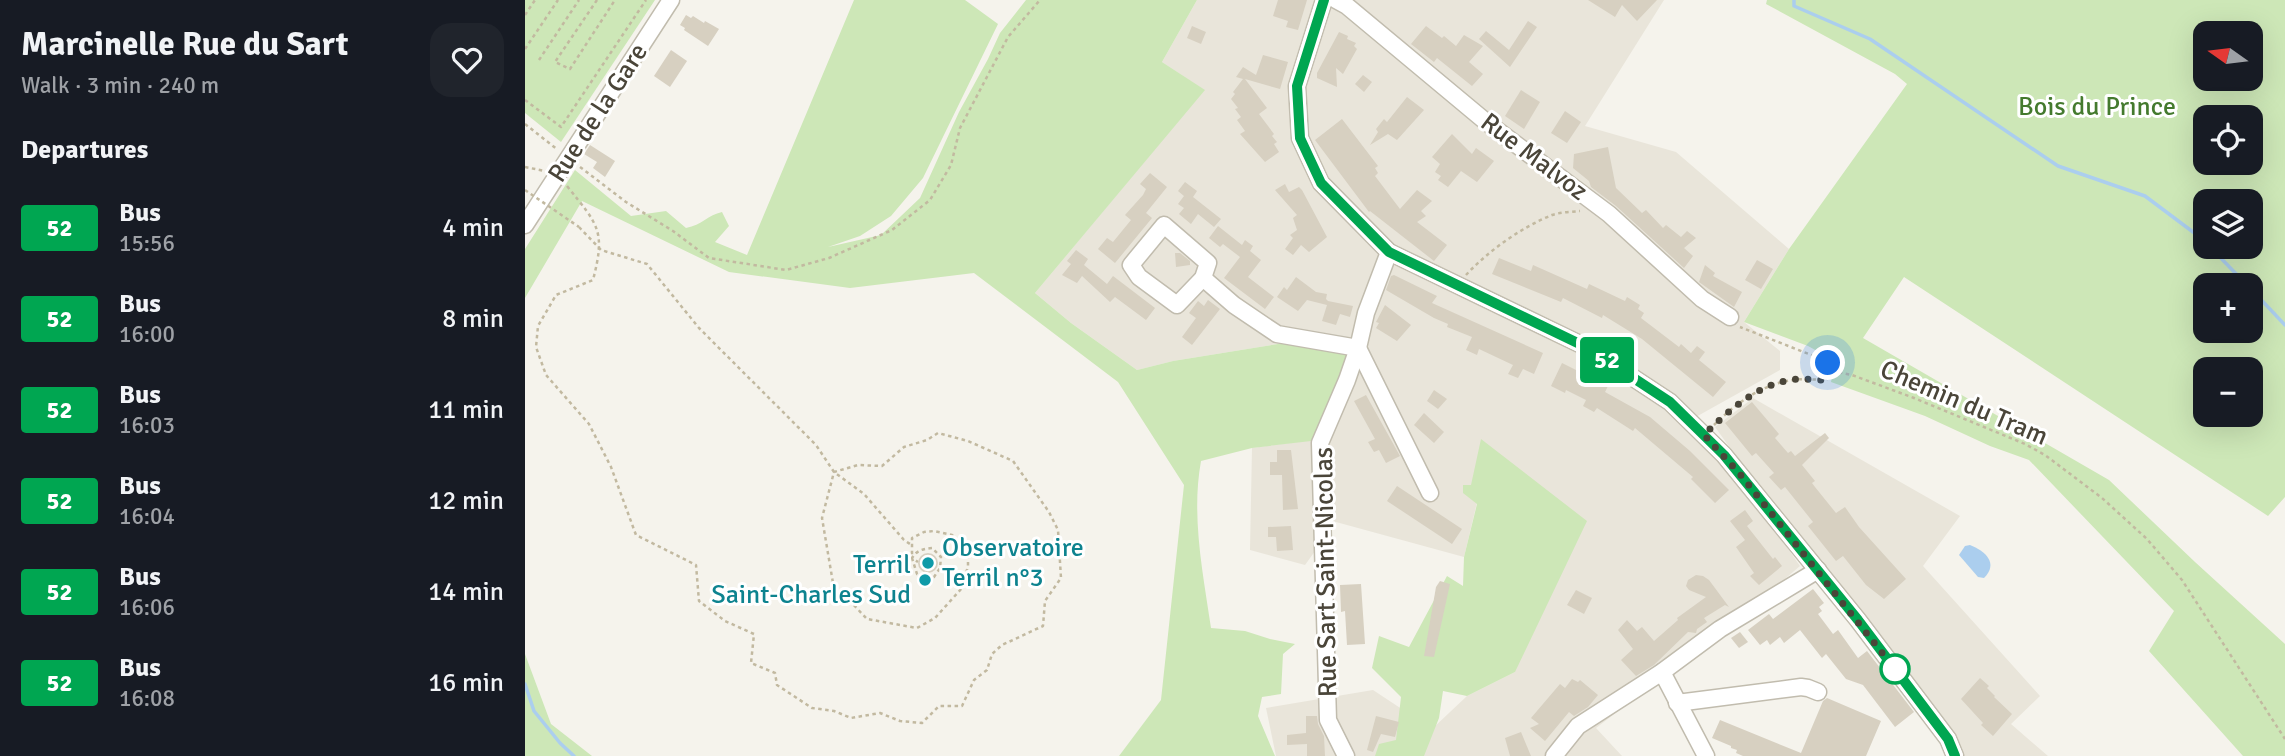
<!DOCTYPE html>
<meta charset="utf-8">
<style>
:root{--surface:#171b24;--page:#20242c;--text:#f1f3f6;--muted:#9ea1a6}
body{margin:0;font-family:Signika,sans-serif;background:var(--page);color:var(--text);height:100vh;display:flex;flex-direction:column;font-size:26px;white-space:nowrap}
*{box-sizing:border-box;margin:0}
p{font-size:23px;color:var(--muted)}
.icon{flex:none;width:38px;height:38px;fill:none;stroke:currentColor;stroke-width:2;stroke-linecap:round;stroke-linejoin:round}
.map{position:relative;flex:1;overflow:hidden}
.details{display:flex;flex-direction:column;background:var(--surface);width:525px}
.details>*{flex:none}
.badge{padding:0 14px;border-radius:5px;font-size:24px;line-height:46px}
.needle{width:46px;rotate:284deg}
.controls{position:absolute;left:1668px;top:21px;display:grid;gap:14px}
.controls a{display:grid;place-items:center;width:70px;height:70px;border-radius:14px;background:var(--surface);box-shadow:0 7px 28px #0002;font-size:35px}
.you{position:absolute;width:35px;height:35px;margin:-18px;border:5px solid #fff;border-radius:50%;background:#1a73e8;box-shadow:0 0 0 10px #1a73e833}
.map>.badge{position:absolute;translate:-50% -50%;box-shadow:0 0 0 4px #fff}
h2{padding:0 21px;font-size:26px;line-height:63px}
.round{display:grid;place-items:center;flex:none;width:74px;height:74px;border-radius:21px;background:var(--page)}
.headline{display:flex;align-items:center;justify-content:space-between;height:119px;padding:0 21px}
h1{font-size:33px;font-weight:700;line-height:52px}
ul{padding:0;list-style:none}
li{display:flex;align-items:center;gap:21px;height:91px;padding:0 21px}
li div{flex:1}
li b{display:block;font-size:26px}
li em{font-style:normal}
li .badge{min-width:77px;font-weight:700;text-align:center}
main{display:flex;flex:1;min-height:0}
.map>svg:first-child{display:block}
</style>
<main>
<section class="details">
<div class="headline"><div><h1>Marcinelle Rue du Sart</h1><p>Walk · 3 min · 240 m</p></div><a class="round"><svg class="icon" aria-label="heart" viewBox="0 0 24 24"><path d="M12 20l-8-8c-3-5 5-10 8-4 3-6 11-1 8 4z"/></svg></a></div>
<h2>Departures</h2>
<ul>
<li><span class="badge" style="background:#00a651;color:#fff">52</span><div><b>Bus</b><p>15:56</p></div><em>4 min</em></li>
<li><span class="badge" style="background:#00a651;color:#fff">52</span><div><b>Bus</b><p>16:00</p></div><em>8 min</em></li>
<li><span class="badge" style="background:#00a651;color:#fff">52</span><div><b>Bus</b><p>16:03</p></div><em>11 min</em></li>
<li><span class="badge" style="background:#00a651;color:#fff">52</span><div><b>Bus</b><p>16:04</p></div><em>12 min</em></li>
<li><span class="badge" style="background:#00a651;color:#fff">52</span><div><b>Bus</b><p>16:06</p></div><em>14 min</em></li>
<li><span class="badge" style="background:#00a651;color:#fff">52</span><div><b>Bus</b><p>16:08</p></div><em>16 min</em></li>
</ul>
</section>
<div class="map">
<svg width="1760" height="756" viewBox="0 0 1760 756">
<rect width="100%" height="100%" fill="#f5f3ec"/>
<!-- residential -->
<g fill="#e9e5da">
<polygon points="672,0 1139,0 1060,126 1151,152 1264,249 1219,322 1255,351 1255,370 1169,418 1205,465 1275,566 1202,628 1071,728 1097,756 751,756 741,708 848,690 907,729 942,696 990,672 965,448 939,557 811,522 780,565 725,550 727,448 786,440 759,343 648,361 612,370 546,323 510,293 679,90 637,62"/>
<polygon points="1228,398 1435,516 1398,566 1515,696 1486,724 1523,756 1433,756 1341,636 1190,427"/>
</g>
<!-- green -->
<g fill="#cde7b7" fill-rule="evenodd">
<polygon points="0,0 130,0 36,142 0,113"/>
<path d="M 329,0 L 440,0 L 473,24 L 398,178 L 366,216 L 335,236 L 303,247 L 356,235 L 395,198 L 434,112 L 463,59 L 475,33 L 501,0 L 672,0 L 637,62 L 680,90 L 510,293 L 546,323 L 612,370 L 648,361 L 759,343 L 826,351 L 786,441 L 727,448 L 676,461 C 666,516 678,573 686,628 L 720,631 L 745,639 L 770,644 L 758,654 L 756,694 L 737,697 L 733,716 L 750,756 L 594,756 L 636,700 L 659,485 L 593,382 L 449,273 L 325,288 L 204,272 L 57,201 L 0,298 L 0,249 L 50,170 L 106,216 L 141,211 L 161,228 C 177,225 183,215 197,212 L 204,226 L 190,242 L 222,255 Z"/>
<path d="M 1242,0 L 1760,0 L 1760,497 L 1743,516 L 1379,277 L 1338,338 L 1584,480 L 1670,562 L 1760,644 L 1760,756 L 1718,756 L 1624,651 L 1649,611 L 1504,460 L 1465,446 L 1400,416 L 1306,382 L 1310,361 L 1283,346 L 1219,322 L 1264,249 L 1382,84 L 1370,74 L 1241,4 ZM 1680,33 L 1726,33 L 1726,79 L 1680,79 ZM 1680,117 L 1726,117 L 1726,163 L 1680,163 ZM 1680,201 L 1726,201 L 1726,247 L 1680,247 ZM 1680,285 L 1726,285 L 1726,331 L 1680,331 ZM 1680,369 L 1726,369 L 1726,415 L 1680,415 Z"/>
<polygon points="956,439 1062,521 990,672 942,696 918,691 914,718 899,756 850,756 854,744 871,740 876,697 847,668 854,636 884,647 922,576 938,586 939,557 952,504 938,493 938,485 946,485"/>
<polygon points="0,654 26,724 67,756 0,756"/>
</g>
<!-- water -->
<path fill="#abceee" d="M 1445,545 C 1460,551 1474,563 1459,578 L 1453,577 L 1434,555 L 1440,546 Z"/>
<g fill="none" stroke-linecap="round" stroke-linejoin="round">
<!-- stream -->
<g stroke="#abceee" stroke-width="3.5">
<polyline points="1269,0 1269,6 1345,39 1533,166 1620,196 1680,241"/>
<polyline points="1685,247 1722,285"/>
<polyline points="1726,289 1760,325"/>
<polyline points="0,684 9,711 35,743 49,756"/>
</g>
</g>
<!-- building -->
<g fill="#d7d0c1">
<polygon points="753,0 782,0 773,30 761,27 763,21 748,16"/>
<polygon points="1063,0 1132,0 1112,21 1097,5 1090,17"/>
<polygon points="161,15 166,18 168,16 179,23 180,21 194,29 183,46 159,30 160,28 155,25"/>
<polygon points="1003,21 1012,27 985,67 954,39 961,31 984,50"/>
<polygon points="667,26 681,32 676,44 662,38"/>
<polygon points="901,26 917,38 919,36 931,46 939,35 958,46 944,62 958,74 947,86 912,58 909,62 886,44"/>
<polygon points="814,32 823,36 822,39 831,43 829,46 832,49 818,74 811,68 812,87 792,78 792,73"/>
<polygon points="146,50 162,61 145,87 129,76"/>
<polygon points="738,55 763,62 755,89 720,79 742,108 734,114 749,134 747,136 752,142 749,144 754,152 740,162 715,134 720,131 712,120 716,117 710,109 713,108 706,99 710,94 708,92 718,79 711,77 718,67 731,75"/>
<polygon points="838,75 847,82 839,92 830,84"/>
<polygon points="996,90 1015,102 999,129 980,116"/>
<polygon points="882,97 899,110 872,140 863,134 845,145 853,132 851,129 859,119 862,122"/>
<polygon points="1040,111 1056,122 1042,143 1026,133"/>
<polygon points="817,119 853,166 850,168 853,173 850,176 875,209 892,190 907,201 896,211 901,216 892,222 922,245 909,261 845,211 844,212 790,140"/>
<polygon points="927,134 947,154 951,148 969,161 952,182 936,171 923,187 913,180 916,176 910,172 915,164 907,157"/>
<polygon points="65,145 90,161 80,177 68,168 72,162 59,154"/>
<polygon points="1083,147 1091,188 1117,213 1121,210 1138,228 1141,225 1156,237 1162,231 1171,238 1159,248 1168,256 1159,268 1091,206 1066,187 1064,181 1048,168 1049,154"/>
<polygon points="625,173 642,187 621,213 627,218 590,263 573,249 582,238 588,242 606,220 600,215 618,195 621,189 615,184"/>
<polygon points="660,182 672,191 668,197 696,219 689,227 673,214 666,224 654,214 659,208 653,204 659,196 653,191"/>
<polygon points="760,184 764,192 774,187 777,190 802,237 784,252 776,245 768,255 760,249 768,238 765,235 772,230 768,218 772,215 750,190"/>
<polygon points="693,226 717,245 720,240 728,246 725,251 736,260 723,277 749,297 740,309 699,278 715,257 698,244 695,247 684,238"/>
<polygon points="551,250 563,259 559,265 582,284 588,276 630,308 621,320 590,297 585,302 557,276 552,283 537,275 546,264 542,261"/>
<polygon points="650,253 655,253 665,261 665,265 651,267"/>
<polygon points="974,258 1006,271 1008,265 1062,289 1064,284 1100,301 1102,297 1115,305 1113,309 1119,313 1116,318 1154,347 1156,344 1166,353 1172,346 1180,352 1174,360 1201,382 1188,397 1117,339 1078,315 1077,318 1038,298 1036,302 967,274"/>
<polygon points="1232,260 1248,269 1236,289 1220,280"/>
<polygon points="1180,265 1190,273 1188,276 1217,292 1209,307 1174,282"/>
<polygon points="869,275 912,296 907,303 1018,353 1009,374 998,369 993,378 983,374 988,365 954,349 952,355 941,350 947,337 922,327 923,324 909,318 861,290 866,276"/>
<polygon points="771,277 791,292 802,294 801,299 803,301 828,306 825,317 815,314 811,325 797,321 802,305 782,300 773,311 752,297 759,287 762,290"/>
<polygon points="683,300 695,309 667,345 657,337 671,318 664,313 673,301 679,306"/>
<polygon points="860,305 886,325 872,341 851,328 854,323 851,322"/>
<polygon points="1037,363 1083,386 1080,392 1125,417 1165,451 1204,490 1190,503 1166,479 1168,477 1110,428 1108,431 1072,408 1069,412 1058,406 1061,400 1041,390 1040,393 1026,386"/>
<polygon points="909,390 922,399 913,409 902,401"/>
<polygon points="841,395 875,456 861,463 854,450 849,452 843,442 850,439 829,401"/>
<polygon points="1227,402 1254,434 1250,438 1263,453 1266,451 1270,456 1300,433 1304,438 1277,465 1290,481 1287,483 1290,487 1311,513 1320,507 1334,527 1381,579 1359,599 1341,585 1318,556 1311,561 1283,526 1288,522 1260,487 1256,490 1244,477 1249,473 1231,453 1227,456 1200,423"/>
<polygon points="899,413 919,432 909,443 889,425"/>
<polygon points="752,450 766,450 773,509 758,510 757,475 745,475 745,462 752,462"/>
<polygon points="872,486 937,529 927,544 862,501"/>
<polygon points="1220,510 1228,521 1222,526 1248,559 1250,557 1257,566 1234,585 1225,576 1229,573 1211,547 1220,540 1205,521"/>
<polygon points="766,526 768,550 752,551 751,537 743,537 743,527"/>
<circle cx="403" cy="563" r="10"/>
<polygon points="1171,575 1178,576 1184,580 1204,607 1200,605 1179,618 1182,622 1172,629 1171,633 1163,632 1129,665 1111,676 1096,660 1108,649 1093,630 1102,620 1112,631 1117,627 1129,641 1153,620 1152,618 1181,597 1164,590 1161,586 1163,580"/>
<polygon points="915,581 925,584 909,657 899,656 911,587"/>
<polygon points="836,584 840,644 822,645 820,611 816,612 815,585"/>
<polygon points="1288,589 1299,603 1294,607 1297,611 1293,614 1308,634 1313,630 1333,658 1342,651 1389,712 1370,727 1338,685 1321,679 1301,654 1297,658 1275,630 1259,643 1255,637 1245,645 1242,640 1235,645 1223,630 1244,614 1248,619"/>
<polygon points="1051,590 1067,598 1059,614 1042,605"/>
<polygon points="1215,632 1223,642 1214,648 1206,638"/>
<polygon points="1455,678 1464,686 1462,688 1470,696 1469,697 1487,714 1468,736 1456,725 1458,723 1436,699"/>
<polygon points="1047,679 1053,682 1055,680 1073,695 1063,707 1049,716 1044,712 1020,741 1005,728 1014,724 1006,718 1035,684 1040,688"/>
<polygon points="1302,698 1356,721 1341,756 1218,756 1211,753 1212,750 1206,748 1206,746 1187,738 1195,720 1276,753 1298,701"/>
<polygon points="781,716 792,716 793,724 799,736 800,756 782,756 782,744 762,745 762,735 781,733"/>
<polygon points="851,716 874,722 870,737 856,734 848,752 842,750"/>
<polygon points="996,732 1006,756 985,756 980,738"/>
</g>
<g fill="none" stroke-linecap="round" stroke-linejoin="round">
<!-- minor casing -->
<g stroke="#c1bcae" stroke-width="19">
<g id="minor">
<polyline points="799,0 772,86 775,138 796,183 864,252 1063,348 1145,402 1199,455 1333,620 1423,739 1430,756"/>
<polyline points="811,0 822,6 960,121 1084,214 1177,299 1205,317"/>
<polyline points="0,225 146,0"/>
<polygon points="639,225 683,263 678,278 652,305 614,277 606,265"/>
<polyline points="678,278 709,305 752,334 833,348 905,493"/>
<polyline points="1137,672 1181,756"/>
<polyline points="1152,703 1276,687 1283,688 1293,692"/>
<polyline points="821,756 803,720 795,443 822,380 833,348 841,313 864,252"/>
<polyline points="1029,756 1053,726 1137,672 1195,629 1293,570"/>
</g>
</g>
<!-- path -->
<g stroke="#c2b9a0" stroke-width="2.5" stroke-dasharray="3.5 3.5" stroke-linecap="butt">
<polyline points="72,0 30,62 45,69 90,0"/>
<polyline points="0,15 10,0"/>
<polyline points="0,49 33,0"/>
<polyline points="14,60 54,0"/>
<polyline points="0,100 36,127 121,0"/>
<polyline points="0,124 33,150"/>
<polyline points="0,167 20,171"/>
<polyline points="55,167 101,202 148,231 184,258 261,270 304,258 367,230 405,200 426,165 435,128 483,37 515,0"/>
<path d="M 42,186 C 73,225 81,230 68,280 L 31,295 L 13,326 L 11,347 L 21,375 L 64,424 L 86,467 L 111,535 L 171,565 L 174,601 L 200,621 L 229,634 L 226,663 L 250,673 L 252,685 L 287,708 L 309,711 L 326,718 L 355,713 L 375,721 L 397,723 L 414,706 L 437,706 L 449,680 L 462,670 L 467,654 L 477,645 L 518,626 L 520,601 L 536,578 L 533,530 L 524,512 L 488,461 L 443,441 L 413,433 L 402,440 L 379,447 L 357,466 L 333,465 L 309,472 L 297,518 L 308,583 L 342,619 L 392,628 L 410,618 L 437,588 L 443,566 L 443,556 L 438,546 L 427,535 L 409,531 L 399,532 L 387,538 L 387,558 L 392,574 L 404,579 L 409,577 L 415,568 L 416,557 L 407,548 C 398,549 392,550 387,558 L 393,562"/>
<polyline points="54,227 76,250 122,264 174,328 291,445 309,472 339,494 379,540 385,544"/>
<path d="M 941,275 C 963,251 997,227 1027,215 C 1036,212 1046,212 1055,211"/>
<polyline points="1307,371 1327,375 1389,398 1500,444 1520,455 1577,498 1622,539 1657,580 1760,739"/>
<path d="M 1189,425 C 1210,404 1237,384 1268,380 C 1279,378 1290,380 1301,380 L 1307,372 L 1305,365 L 1299,360 L 1215,327"/>
</g>
<!-- minor -->
<use href="#minor" stroke="#fff" stroke-width="16"/>
<!-- path-bridge -->
<polyline stroke="#c2b9a0" stroke-width="2.5" stroke-dasharray="3.5 3.5" stroke-linecap="butt" points="0,190 54,227"/>
</g>
<g fill="none" stroke-linecap="round" stroke-linejoin="round">
<!-- line casing -->
<g stroke="#fff" stroke-width="16">
<polyline id="line" points="799,0 772,86 775,138 796,183 864,252 1063,348 1145,402 1199,455 1333,620 1423,739 1430,756"/>
</g>
<!-- line -->
<use href="#line" stroke="#00a651" stroke-width="10"/>
<!-- walk -->
<path stroke="#4a4539" stroke-width="7" stroke-dasharray="0 12.6" d="M 1303,363 L 1307,372 L 1301,380 C 1292,380 1282,379 1273,379 C 1235,382 1205,409 1179,435 L 1215,474 L 1370,669"/>
</g>
<!-- markers -->
<g fill="#0f9aa8" stroke="#fff" stroke-width="2.5">
<circle cx="403" cy="563" r="7"/>
<circle cx="400" cy="580" r="7"/>
</g>
<circle fill="#fff" stroke="#00a651" stroke-width="3.5" cx="1370" cy="669" r="14"/>
<g text-anchor="middle" dominant-baseline="central" stroke-width="6" stroke-linejoin="round" paint-order="stroke">
<!-- park labels -->
<g font-size="26" fill="#447a2e" stroke="#fff">
<text x="1572" y="107">Bois du Prince</text>
</g>
<!-- street labels -->
<g font-size="26" fill="#4a4539" stroke="#fff">
<text transform="translate(73 113) rotate(-57)">Rue de la Gare</text>
<text transform="translate(1009 157) rotate(37)">Rue Malvoz</text>
<text transform="translate(1439 403) rotate(23)">Chemin du Tram</text>
<text transform="translate(801 572) rotate(-91)">Rue Sart Saint-Nicolas</text>
</g>
<!-- culture labels -->
<g font-size="26" fill="#0d838f" stroke="#fff" text-anchor="start">
<text x="417" y="548">Observatoire<tspan x="417" dy="30">Terril n°3</tspan></text>
<text x="386" y="565" text-anchor="end">Terril<tspan x="386" dy="30">Saint-Charles Sud</tspan></text>
</g>
</g>
</svg>
<div class="controls">
<a><svg class="needle" viewBox="-14 -14 28 28"><path d="M0-13l5 13h-10z" fill="#e53935"/><path d="M0 13l5-13h-10z" fill="#9ea1a6"/></svg></a>
<a><svg class="icon" aria-label="locate" viewBox="0 0 24 24"><circle cx="12" cy="12" r="6"/><path d="M12 2v4M12 18v4M2 12h4M18 12h4"/></svg></a>
<a><svg class="icon" aria-label="layers" viewBox="0 0 24 24"><path d="M12 4l9 5-9 5-9-5zM3 14l9 5 9-5"/></svg></a>
<a>+</a>
<a>−</a>
</div>
<div class="you" style="left:1303px;top:363px"></div>
<b class="badge" style="left:1082px;top:360px;background:#00a651;color:#fff">52</b>
</div>
</main>
